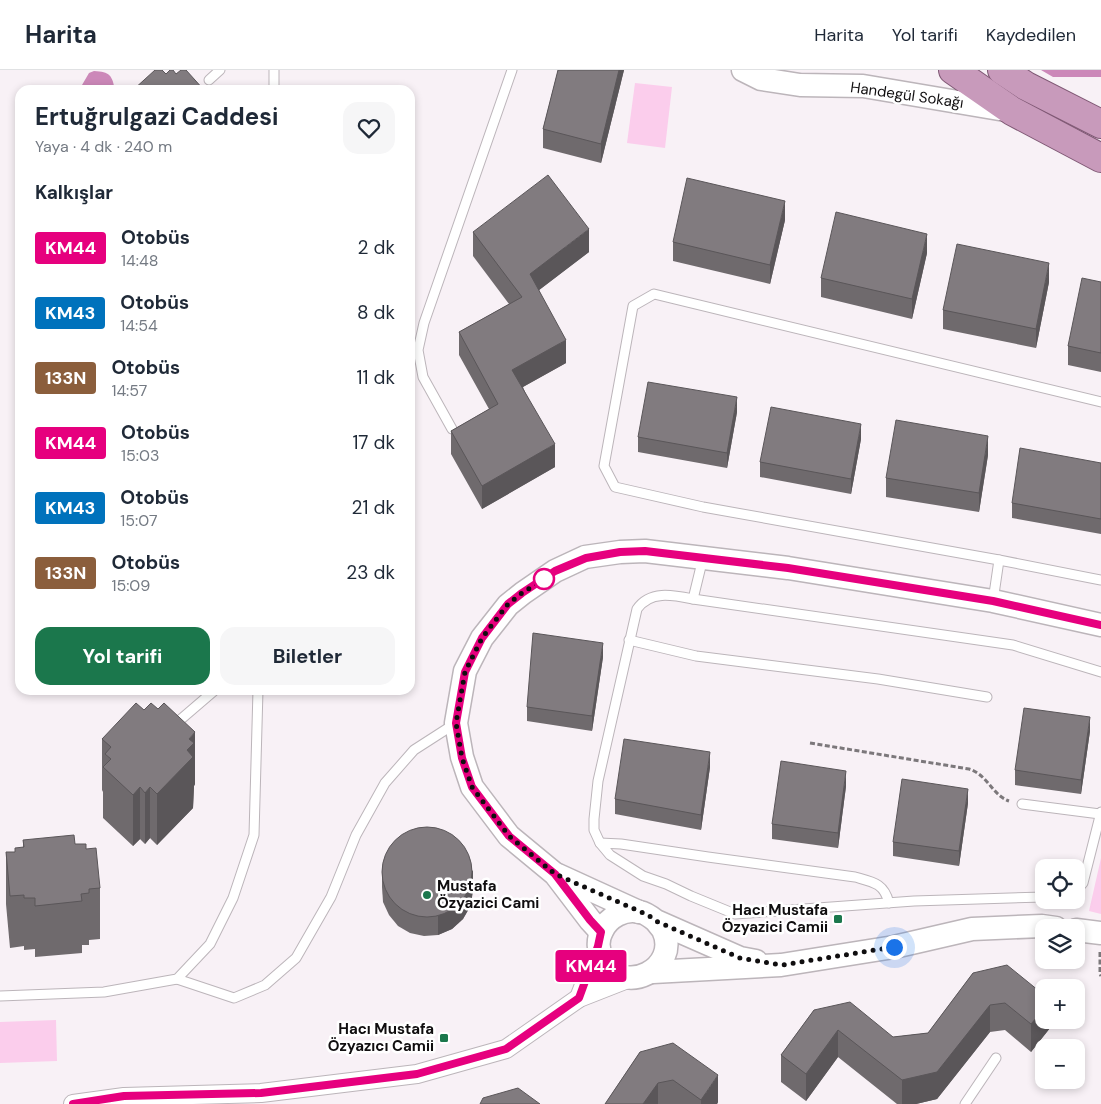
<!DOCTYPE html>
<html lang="tr">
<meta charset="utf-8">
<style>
:root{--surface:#fff;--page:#f6f6f7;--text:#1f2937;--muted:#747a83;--line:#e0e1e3;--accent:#1b774c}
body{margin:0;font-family:"DM Sans",sans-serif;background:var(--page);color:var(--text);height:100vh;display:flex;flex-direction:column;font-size:19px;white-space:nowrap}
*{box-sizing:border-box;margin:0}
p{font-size:16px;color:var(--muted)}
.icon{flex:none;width:28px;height:28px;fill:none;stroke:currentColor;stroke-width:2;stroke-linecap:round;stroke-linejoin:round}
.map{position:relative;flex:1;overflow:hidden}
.side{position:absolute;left:15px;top:15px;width:400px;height:610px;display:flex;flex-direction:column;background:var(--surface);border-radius:15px;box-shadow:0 2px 8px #0003}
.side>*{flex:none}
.badge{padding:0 10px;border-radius:4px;font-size:18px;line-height:32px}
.fabs{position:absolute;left:1035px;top:789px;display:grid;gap:10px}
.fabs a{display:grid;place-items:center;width:50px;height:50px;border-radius:10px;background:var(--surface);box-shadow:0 2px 8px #0003;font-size:25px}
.you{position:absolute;width:25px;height:25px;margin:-12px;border:4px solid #fff;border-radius:50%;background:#1a73e8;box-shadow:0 0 0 8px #1a73e833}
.map>.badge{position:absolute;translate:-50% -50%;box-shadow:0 0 0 2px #fff}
h2{padding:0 20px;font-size:19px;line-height:45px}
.round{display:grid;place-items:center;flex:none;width:52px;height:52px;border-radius:15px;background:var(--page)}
.head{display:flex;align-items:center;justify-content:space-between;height:85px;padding:0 20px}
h1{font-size:24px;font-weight:700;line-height:38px}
.cta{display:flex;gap:10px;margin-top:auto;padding:10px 20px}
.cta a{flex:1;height:58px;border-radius:15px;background:var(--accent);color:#fff;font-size:20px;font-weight:700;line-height:58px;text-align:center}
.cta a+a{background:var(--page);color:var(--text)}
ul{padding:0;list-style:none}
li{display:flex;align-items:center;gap:15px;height:65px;padding:0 20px}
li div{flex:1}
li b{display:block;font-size:19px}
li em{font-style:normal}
li .badge{min-width:55px;font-weight:700;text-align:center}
header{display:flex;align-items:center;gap:30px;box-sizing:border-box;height:70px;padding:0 25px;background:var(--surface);border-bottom:1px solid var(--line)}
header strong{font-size:24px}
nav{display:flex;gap:28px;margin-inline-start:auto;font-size:18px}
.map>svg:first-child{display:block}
</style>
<header>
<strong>Harita</strong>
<nav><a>Harita</a><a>Yol tarifi</a><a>Kaydedilen</a></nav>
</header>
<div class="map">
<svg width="1101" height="1034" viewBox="0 0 1101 1034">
<rect width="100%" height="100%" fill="#f8f1f6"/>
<!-- green -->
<g fill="#fbcdec">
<polygon points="635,13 672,17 665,78 627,73"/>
<polygon points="1101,788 1101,844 1089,841"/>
<polygon points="56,950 57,991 0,993 0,952"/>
</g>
<!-- water -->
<g fill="#cc88b9">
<polygon points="1041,0 1101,0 1101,7 1053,7"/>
<path d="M 94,1 C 110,2 112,5 115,20 L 71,20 L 73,15 L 82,15 L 89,3 Z"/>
</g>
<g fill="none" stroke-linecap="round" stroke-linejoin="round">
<!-- service casing -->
<g stroke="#bcb5ba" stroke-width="11">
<g id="service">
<polyline points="209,10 220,0"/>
<polyline points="274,20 274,0"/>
<polyline points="1101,332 654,224 633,236 604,396 615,417 703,437 999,490 1101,510"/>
<polyline points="452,359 423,307 418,280 424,253 512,0"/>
<polyline points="693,529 703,488"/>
<polyline points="993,531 999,490"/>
<polyline points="629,570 696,586 878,609 987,627"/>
<polyline points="173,656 215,620"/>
<polyline points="1022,734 1100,744"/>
<path d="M 600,773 L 621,774 L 708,787 L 855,807 C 873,812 884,813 889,833"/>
<polyline points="1076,821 1083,813 1101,742"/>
<path d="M 1044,827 L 914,831 L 735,844 L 691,826 L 666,814 L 643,806 L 610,785 L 600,773 L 594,760 L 594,749 L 598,711 L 637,539 C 650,520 673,525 693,529 L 1013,575 L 1101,602"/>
<polyline points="177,909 234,928 265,915 296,888 331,827 356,765 385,713 414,680 456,653"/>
<polyline points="0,926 104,922 177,909 210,874 233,828 254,765 258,620"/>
<polyline points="965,1034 996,988"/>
</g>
</g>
<!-- minor casing -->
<g stroke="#bcb5ba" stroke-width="20">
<g id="minor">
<polyline points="579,928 599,876"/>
<polyline points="73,1034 124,1027 261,1023 417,1004 506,979 579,928 630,908"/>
</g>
</g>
<!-- tertiary casing -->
<g stroke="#bcb5ba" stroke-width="25">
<g id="tertiary">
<polyline points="743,0 761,9 800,15 863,16 1011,41"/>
<polyline points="558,805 639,842"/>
<path d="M 656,851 C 658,854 661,857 663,860 C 681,898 623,928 603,890 C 598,881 597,870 602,861 C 608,847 625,838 640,842 C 646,843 651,847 656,851 L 740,888 L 756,891"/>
<polyline points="1076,860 1101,863"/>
<polyline points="601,862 590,850 555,804 509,766 472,717 462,687 456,653 465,601 482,568 508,535 523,523 555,501 585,487 620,482 645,481 788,498 993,531 1101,555"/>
<polyline points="653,902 781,895 894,877 972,859 1042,856 1056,858"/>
</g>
</g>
<!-- trunk casing -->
<g stroke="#7f5874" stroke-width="30">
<g id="trunk">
<polyline points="953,0 1012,41 1101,88"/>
<polyline points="1002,0 1026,16 1101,54"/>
</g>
</g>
<!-- path -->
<g stroke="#7c787b" stroke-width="3" stroke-dasharray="5 2.5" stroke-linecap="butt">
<path d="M 810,673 L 969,699 C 988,705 992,725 1009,731"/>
<polyline points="1100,882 1100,904 1101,906"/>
</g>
<!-- service -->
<use href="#service" stroke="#fff" stroke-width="9"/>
<!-- minor -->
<use href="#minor" stroke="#fff" stroke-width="18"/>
<!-- tertiary -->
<use href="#tertiary" stroke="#fff" stroke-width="22"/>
<!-- trunk -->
<use href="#trunk" stroke="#c89abb" stroke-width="28"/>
</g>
<!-- wall -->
<g fill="#6f6a6d">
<polygon points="558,0 624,0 601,93 543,78 543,59"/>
<polygon points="785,150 770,214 673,191 673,172"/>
<polygon points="473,162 589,182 539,220 566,293 523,317 555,397 482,439 451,384 451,361 489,339 459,285 459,262 509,234 473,186"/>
<polygon points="927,183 912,249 821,227 821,208"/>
<polygon points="1049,212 1036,278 943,259 943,240"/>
<polygon points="1101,212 1101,302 1068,295 1068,276"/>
<polygon points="737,342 727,398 638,382 638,367"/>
<polygon points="861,369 851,424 760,407 760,392"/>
<polygon points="988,385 979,442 886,427 886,408"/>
<polygon points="1101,393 1101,464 1012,448 1012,433"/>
<polygon points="603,587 592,661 527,651 527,637"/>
<polygon points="1090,661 1081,724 1015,715 1015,700"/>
<polygon points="102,669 195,714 194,716 193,738 157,775 150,768 145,774 140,769 133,776 103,748 103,722 102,720"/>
<polygon points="710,697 701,760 615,744 615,729"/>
<polygon points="846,716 838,778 772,769 772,754"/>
<polygon points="968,733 959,796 893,786 893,772"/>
<polygon points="23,770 75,774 100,818 100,869 89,870 89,875 82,875 82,883 35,887 35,879 24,880 24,876 10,878 6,834 6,782 15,782 23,777"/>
<polygon points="382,798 473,819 471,835 463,849 452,859 438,865 424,866 410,863 398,856 389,845 383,832 382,817"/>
<polygon points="973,903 1050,950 1050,958 1031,982 1005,960 990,962 937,1029 916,1034 897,1034 838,987 806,1031 781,1012 781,985 814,940 893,967 928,963"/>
<polygon points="640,982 718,1032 717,1034 605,1034"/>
</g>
<!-- shaded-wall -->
<g fill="#5a5659">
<polygon points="619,0 624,0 601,93 601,74"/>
<polygon points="785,131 785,150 770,214 770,195"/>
<polygon points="589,159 589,182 530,227 530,204"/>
<polygon points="927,164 927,183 912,249 912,229"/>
<polygon points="1049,193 1049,212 1036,278 1036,259"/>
<polygon points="566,270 566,293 512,323 512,300"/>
<polygon points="737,327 737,342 727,398 727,383"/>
<polygon points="861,354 861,369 851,424 851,409"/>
<polygon points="988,366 988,385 979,442 979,423"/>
<polygon points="555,374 555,397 482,439 482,416"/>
<polygon points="603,573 603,587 592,661 592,646"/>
<polygon points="1090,647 1090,661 1081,724 1081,710"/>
<polygon points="195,662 195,714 194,716 193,738 157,775 157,724 187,680 189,669"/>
<polygon points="710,682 710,697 701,760 701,745"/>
<polygon points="846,701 846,716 838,778 838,763"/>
<polygon points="140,717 140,769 133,776 133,725"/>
<polygon points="150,717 150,768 145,774 145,723"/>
<polygon points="968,719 968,733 959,796 959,781"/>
<polygon points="473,800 473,819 471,835 463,849 452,859 438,865 438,846"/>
<polygon points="990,935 990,962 937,1029 916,1034 902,1034 902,1010"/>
<polygon points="1044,939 1044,950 1050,950 1050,958 1031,982 1031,954"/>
<polygon points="838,960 838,987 806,1031 806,1004"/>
<polygon points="718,1005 718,1032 717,1034 701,1034 701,1030"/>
<polygon points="658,1013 658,1034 643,1034"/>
</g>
<!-- building -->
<g fill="#817b7f" stroke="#5a5659">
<polygon points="155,0 162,0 166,4 170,0 173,0 176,4 181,0 186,0 204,20 133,20"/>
<polygon points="558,0 619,0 601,74 543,59"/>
<polygon points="548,105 589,159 530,204 566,270 512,300 555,374 482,416 451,361 498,334 459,262 522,227 473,162"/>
<polygon points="687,108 785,131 770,195 673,172"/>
<polygon points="836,142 927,164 912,229 821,208"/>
<polygon points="957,174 1049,193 1036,259 943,240"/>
<polygon points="1082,208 1101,212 1101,283 1068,276"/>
<polygon points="648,312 737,327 727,383 638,367"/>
<polygon points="771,337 861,354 851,409 760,392"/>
<polygon points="896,350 988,366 979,423 886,408"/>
<polygon points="1020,378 1101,393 1101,449 1012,433"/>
<polygon points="533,563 603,573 592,646 527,637"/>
<polygon points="136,633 144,640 151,633 158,639 164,633 195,662 189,669 194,673 187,680 193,687 157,724 150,717 145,723 140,717 133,725 103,697 111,689 105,684 111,677 102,669"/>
<polygon points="1024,638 1090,647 1081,710 1015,700"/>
<polygon points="624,669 710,682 701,745 615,729"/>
<polygon points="781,691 846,701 838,763 772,754"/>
<polygon points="902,709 968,719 959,781 893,772"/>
<circle cx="427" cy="802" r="45"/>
<polygon points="74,765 75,774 86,774 86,779 96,778 100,818 89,819 89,823 81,824 82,831 35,836 35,828 24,828 24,825 10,826 6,782 15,782 15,778 24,777 23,770"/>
<polygon points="1007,895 1044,925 1044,939 1031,954 1005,933 990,935 937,1002 902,1010 838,960 806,1004 781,985 814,940 850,932 893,967 928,963 973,903"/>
<polygon points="673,973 718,1005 701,1030 673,1010 658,1013 643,1034 605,1034 640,982"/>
<polygon points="518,1018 540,1034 480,1034 483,1028"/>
</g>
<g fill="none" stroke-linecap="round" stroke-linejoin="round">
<!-- line casing -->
<g stroke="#fff" stroke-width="11">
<polyline id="line" points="73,1034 124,1026 261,1023 417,1004 506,979 579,928 598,876 601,862 590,850 555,804 509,766 472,717 462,688 456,653 465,602 482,568 508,534 522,523 555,501 586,488 620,482 645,481 788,498 993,531 1101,555"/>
</g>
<!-- line -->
<use href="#line" stroke="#e6007e" stroke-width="8"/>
<!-- walk -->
<polyline stroke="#100e0f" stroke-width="5" stroke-dasharray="0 9" points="544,509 522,523 508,534 482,568 465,602 456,653 462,688 472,717 509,766 555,804 648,845 656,851 740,888 782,895 894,877"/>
</g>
<!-- markers -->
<circle fill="#fff" stroke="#e6007e" stroke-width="2.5" cx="544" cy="509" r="10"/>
<g fill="#1b774c" stroke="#fff" stroke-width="2">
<circle cx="427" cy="825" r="5"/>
<rect x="833" y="844" width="10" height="10" rx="2.5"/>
<rect x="439" y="963" width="10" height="10" rx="2.5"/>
</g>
<g text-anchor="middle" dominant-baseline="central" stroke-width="5" stroke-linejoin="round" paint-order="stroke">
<!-- street labels -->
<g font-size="15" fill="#100e0f" stroke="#fff">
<text transform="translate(907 25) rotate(8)">Handegül Sokağı</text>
</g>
<!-- poi labels -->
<g font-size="15" font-weight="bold" fill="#100e0f" stroke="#fff" text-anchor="end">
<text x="437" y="816" text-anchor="start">Mustafa<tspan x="437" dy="17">Özyazici Cami</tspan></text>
<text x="828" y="840">Hacı Mustafa<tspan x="828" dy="17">Özyazici Camii</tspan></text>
<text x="434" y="959">Hacı Mustafa<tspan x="434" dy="17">Özyazıcı Camii</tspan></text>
</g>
</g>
</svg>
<div class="fabs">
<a><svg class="icon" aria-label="locate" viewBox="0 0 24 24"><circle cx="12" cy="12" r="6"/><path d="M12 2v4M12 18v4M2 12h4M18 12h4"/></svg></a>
<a><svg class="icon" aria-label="layers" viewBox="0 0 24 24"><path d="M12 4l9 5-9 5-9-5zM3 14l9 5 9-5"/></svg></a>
<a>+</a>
<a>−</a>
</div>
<div class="you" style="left:894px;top:877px"></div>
<b class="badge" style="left:591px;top:896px;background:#e6007e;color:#fff">KM44</b>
<section class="side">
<div class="head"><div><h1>Ertuğrulgazi Caddesi</h1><p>Yaya · 4 dk · 240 m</p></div><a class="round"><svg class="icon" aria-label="heart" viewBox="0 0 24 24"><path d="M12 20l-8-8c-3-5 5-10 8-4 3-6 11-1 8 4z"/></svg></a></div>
<h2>Kalkışlar</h2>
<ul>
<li><span class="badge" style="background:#e6007e;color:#fff">KM44</span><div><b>Otobüs</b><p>14:48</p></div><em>2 dk</em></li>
<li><span class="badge" style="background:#0072bc;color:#fff">KM43</span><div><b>Otobüs</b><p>14:54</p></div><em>8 dk</em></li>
<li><span class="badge" style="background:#8b5e3c;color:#fff">133N</span><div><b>Otobüs</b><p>14:57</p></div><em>11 dk</em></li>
<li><span class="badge" style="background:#e6007e;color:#fff">KM44</span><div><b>Otobüs</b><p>15:03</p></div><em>17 dk</em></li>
<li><span class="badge" style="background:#0072bc;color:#fff">KM43</span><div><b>Otobüs</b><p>15:07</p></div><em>21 dk</em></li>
<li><span class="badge" style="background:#8b5e3c;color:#fff">133N</span><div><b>Otobüs</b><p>15:09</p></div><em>23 dk</em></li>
</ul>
<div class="cta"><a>Yol tarifi</a><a>Biletler</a></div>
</section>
</div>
